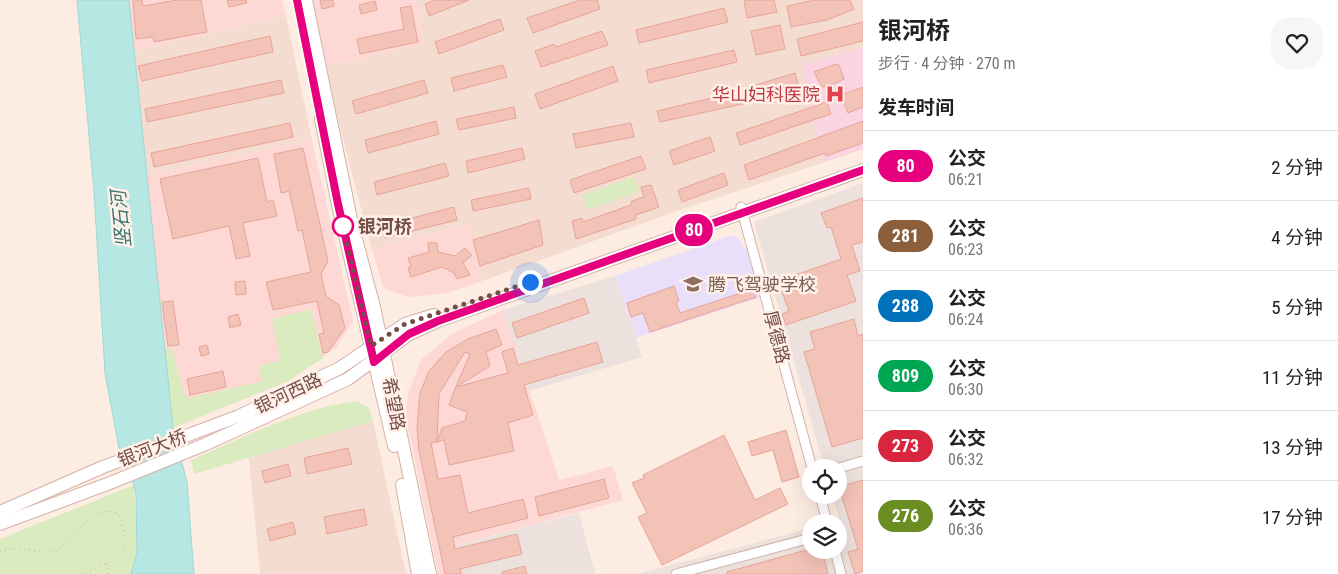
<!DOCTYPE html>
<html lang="zh">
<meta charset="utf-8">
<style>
:root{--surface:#fff;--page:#f6f6f6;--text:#222;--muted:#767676;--line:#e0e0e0}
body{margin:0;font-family:"Roboto Condensed","Noto Sans SC",sans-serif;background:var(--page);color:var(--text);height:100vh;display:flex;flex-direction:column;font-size:19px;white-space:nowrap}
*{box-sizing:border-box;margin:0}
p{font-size:16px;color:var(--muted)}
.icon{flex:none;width:28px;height:28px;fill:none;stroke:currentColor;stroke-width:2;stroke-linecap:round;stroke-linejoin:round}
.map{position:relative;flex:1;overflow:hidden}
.side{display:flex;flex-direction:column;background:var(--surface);width:475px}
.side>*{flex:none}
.badge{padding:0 10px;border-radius:16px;font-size:18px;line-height:32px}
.controls{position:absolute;left:802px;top:459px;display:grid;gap:10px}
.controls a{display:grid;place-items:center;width:45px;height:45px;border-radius:50%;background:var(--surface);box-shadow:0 5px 20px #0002;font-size:25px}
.you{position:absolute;width:25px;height:25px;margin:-12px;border:4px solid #fff;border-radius:50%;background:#1a73e8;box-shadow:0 0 0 8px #1a73e833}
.map>.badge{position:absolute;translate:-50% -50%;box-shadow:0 0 0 2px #fff}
h2{padding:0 15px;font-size:19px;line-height:45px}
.round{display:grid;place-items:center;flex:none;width:52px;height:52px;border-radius:20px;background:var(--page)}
.summary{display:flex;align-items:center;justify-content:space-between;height:85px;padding:0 15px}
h1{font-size:24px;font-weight:700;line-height:38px}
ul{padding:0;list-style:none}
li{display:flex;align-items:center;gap:15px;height:70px;padding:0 15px;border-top:1px solid var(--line)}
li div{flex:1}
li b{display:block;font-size:19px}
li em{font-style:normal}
li .badge{min-width:55px;font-weight:700;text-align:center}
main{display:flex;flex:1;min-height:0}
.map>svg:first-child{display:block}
</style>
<main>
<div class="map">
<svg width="863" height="574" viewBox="0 0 863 574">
<rect width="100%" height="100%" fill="#fdece2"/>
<!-- residential -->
<g fill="#f5dcd0">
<polygon points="415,0 863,0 863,47 802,65 813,123 825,162 677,211 482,281 468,223 372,250 324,66 424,44"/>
<polygon points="286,16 312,140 146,176 134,51"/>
<polygon points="373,421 406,574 260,574 249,458"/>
</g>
<!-- commercial -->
<g fill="#fed8d5">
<polygon points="129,0 282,0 286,16 134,51"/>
<polygon points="311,0 415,0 424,44 324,66"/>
<polygon points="312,140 353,321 337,347 288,381 173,428 146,176"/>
<polygon points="468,223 482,281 447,293 409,297 384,289 372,250"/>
<polygon points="503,310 559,480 613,466 623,500 458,545 465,574 438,574 406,417 408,394 421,359 454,333"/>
</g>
<!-- industrial -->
<g fill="#ece1dd">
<polygon points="863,183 863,574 637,574 811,528 811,550 839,550 839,522 834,522 840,521 832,495 839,495 839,468 824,467 754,222"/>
<polygon points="615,276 642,357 529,391 503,310"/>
<polygon points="579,513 595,574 465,574 457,545"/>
</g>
<!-- education -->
<polygon fill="#e9dff9" points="732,235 738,238 774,293 636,338 615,276"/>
<!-- medical -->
<polygon fill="#fbd4e2" points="863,47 863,149 825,162 813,123 802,65"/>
<!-- green -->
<g fill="#dbebc0">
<polygon points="634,177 639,192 587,210 582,195"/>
<polygon points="311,309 323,358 288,381 173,428 165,349 172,348 184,393 189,398 262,381 258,366 280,361 272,319"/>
<path d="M 356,401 L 369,408 L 373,421 L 194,474 L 191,460 C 245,437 298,409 356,401 Z"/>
<polygon points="134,485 137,553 131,574 0,574 0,539"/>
</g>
<!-- water -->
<polygon fill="#b6e7e3" stroke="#9cd9d5" points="77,0 129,0 173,428 187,482 194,574 131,574 137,553 136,496 134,485 119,448 105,373 94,192"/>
<!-- building -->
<g fill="#f3c3b8" stroke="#e7a498">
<polygon points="133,0 142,0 143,6 177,0 201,0 207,32 154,42 153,37 136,39"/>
<polygon points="227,0 246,0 247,3 229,7"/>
<polygon points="320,0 333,0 334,6 322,9"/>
<polygon points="435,0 469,0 429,16 425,4"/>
<polygon points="580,0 597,0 600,9 533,33 527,18"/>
<polygon points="744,0 774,0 777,12 747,18"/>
<polygon points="815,0 850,0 854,9 827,20 791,27 787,6"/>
<polygon points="375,1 377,10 361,14 359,5"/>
<polygon points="411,6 418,42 360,54 357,39 404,29 400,8"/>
<polygon points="724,8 728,22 639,43 636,30"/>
<polygon points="500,19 504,30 439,54 435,42"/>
<polygon points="863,22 863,41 801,56 797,39"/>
<polygon points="780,25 785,49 756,55 751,31"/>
<polygon points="602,31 608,45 541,67 535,51 554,44 556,47"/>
<polygon points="270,36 273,52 142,81 138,66"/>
<polygon points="734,50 737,62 649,83 646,70"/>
<polygon points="836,64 839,65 844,79 830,86 822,87 814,72"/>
<polygon points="503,65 507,77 454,91 451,78"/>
<polygon points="613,66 618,81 540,109 535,94"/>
<polygon points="795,73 799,87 747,103 660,122 657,111 750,89 749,87"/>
<polygon points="281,80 284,93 147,122 145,109"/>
<polygon points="424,80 428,93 356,114 352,101"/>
<polygon points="863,87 863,107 848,113 841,95"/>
<polygon points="827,102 831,114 740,145 736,133"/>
<polygon points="514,107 516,118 459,130 456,119"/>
<polygon points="436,121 439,134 368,153 365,140"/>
<polygon points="863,121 863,143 826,156 825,153 749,180 744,165"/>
<polygon points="290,123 293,137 154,167 151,153"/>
<polygon points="631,123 634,137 576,148 573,134"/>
<polygon points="710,137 715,151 674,165 669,151"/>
<polygon points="303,148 328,261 321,274 326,296 339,305 345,328 328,352 323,353 319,334 324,333 317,301 273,310 266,282 311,272 302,230 298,231 289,191 281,193 274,154"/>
<polygon points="522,148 525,159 468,173 466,161"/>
<polygon points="641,156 646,169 574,193 570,180"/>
<polygon points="258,158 267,202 273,200 277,216 243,223 250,256 236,259 229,226 173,239 160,179"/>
<polygon points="445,163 449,176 377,195 374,182"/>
<polygon points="724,173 728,185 682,202 678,190"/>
<polygon points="651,185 659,207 636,215 636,219 576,239 572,221 582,218 583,222 631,205 632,201 644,197 641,187"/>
<polygon points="529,188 531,199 473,211 471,200"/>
<polygon points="863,198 863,242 852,245 860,271 847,275 856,301 786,325 782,314 789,311 778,281 841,259 831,227 827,228 821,213"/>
<polygon points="454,207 457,220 385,238 382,226"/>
<polygon points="539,220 543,245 480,266 473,240"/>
<polygon points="428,243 437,243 438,252 455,256 465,248 472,255 463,263 470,275 457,279 454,273 442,267 411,277 408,268 411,267 408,258 429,252"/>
<polygon points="245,281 246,294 236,295 235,282"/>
<polygon points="674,286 679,301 676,302 680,313 753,289 756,297 650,332 643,313 631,317 627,303"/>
<polygon points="584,298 589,313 517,338 512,323"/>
<polygon points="173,301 179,345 168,346 162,302"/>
<polygon points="238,314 241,325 230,328 228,317"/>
<polygon points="854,319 858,336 863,334 863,438 832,447 804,352 815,349 810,332"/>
<polygon points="496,329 502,345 486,352 490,366 456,387 508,373 502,352 513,348 518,365 597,342 603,362 524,385 533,415 508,423 514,451 449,465 444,440 437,442 442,428 465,421 467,412 449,405 454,391 470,354 465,352 439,394 437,442 431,443 438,479 460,475 468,513 523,499 528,518 453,537 455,549 517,534 522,554 460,569 461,574 445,574 419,451 417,428 420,393 429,371 446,352 468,339"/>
<polygon points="207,345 209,354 201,356 199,347"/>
<polygon points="223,371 226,387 190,395 187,379"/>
<polygon points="786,430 799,477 782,482 773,450 752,456 748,442"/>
<polygon points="724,435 755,500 780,488 788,504 662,565 638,517 647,513 632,483 644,478 643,475"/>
<polygon points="348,448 352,464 307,474 304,458"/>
<polygon points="288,464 291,476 265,483 262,471"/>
<polygon points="604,479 609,498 539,516 535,497"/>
<polygon points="863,480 863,571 855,574 848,552 858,549 839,487"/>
<polygon points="364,509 367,525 327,534 324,517"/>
<polygon points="293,522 296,534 270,541 267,529"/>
<polygon points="806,550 822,550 828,574 727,574 727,572"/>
<polygon points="525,566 527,574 502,574 502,572"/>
</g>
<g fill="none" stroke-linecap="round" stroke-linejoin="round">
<!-- minor casing -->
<g stroke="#d1b3ab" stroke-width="11">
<g id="minor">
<polyline points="741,207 812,468"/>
<polyline points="839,468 863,461"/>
<polyline points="820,495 827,522"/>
<polyline points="835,550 841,574"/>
<polyline points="676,574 811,538"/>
</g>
</g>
<!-- secondary casing -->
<g stroke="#d4b2a8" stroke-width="14">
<g id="secondary">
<polyline points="306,0 352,224 374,307 430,574"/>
<polyline points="321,119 338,205 394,446"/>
<polyline points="402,485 418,574"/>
<polyline points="0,512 103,467 239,416 340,368 405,324 434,315"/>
<polyline points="0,524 110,483 206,444 348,379 409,334 438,321 863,170"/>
</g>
</g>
<!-- path -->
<g stroke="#d8a69c" stroke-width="1" stroke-dasharray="1 4" stroke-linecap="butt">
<path d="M 0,552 C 18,541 42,560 61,547 C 80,534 91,505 117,513 C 122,524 132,551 118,558 C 107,564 96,567 85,574"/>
<polyline points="106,563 108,574"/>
</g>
<!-- minor -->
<use href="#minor" stroke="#fff" stroke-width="9"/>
<!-- secondary -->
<use href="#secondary" stroke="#fff" stroke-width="12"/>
</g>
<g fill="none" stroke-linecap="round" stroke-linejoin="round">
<!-- line casing -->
<g stroke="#fff" stroke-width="11">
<polyline id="line" points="297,0 338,204 374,362 409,334 438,321 863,170"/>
</g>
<!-- line -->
<use href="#line" stroke="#e6007e" stroke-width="8"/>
<!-- walk -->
<polyline stroke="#754d47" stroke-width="5" stroke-dasharray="0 9" points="343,226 342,222 371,346 405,324 530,282"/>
</g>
<!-- icons -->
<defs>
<g id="hospital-bare" transform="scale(1.5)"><path d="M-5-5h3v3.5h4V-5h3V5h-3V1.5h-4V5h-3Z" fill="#e0444e" stroke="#fff1e9" stroke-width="2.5" paint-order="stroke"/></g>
<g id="school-bare" transform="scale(1.5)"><path d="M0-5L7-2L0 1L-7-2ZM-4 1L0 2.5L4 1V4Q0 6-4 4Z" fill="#8d6e63" stroke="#fff1e9" stroke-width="2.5" paint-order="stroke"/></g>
</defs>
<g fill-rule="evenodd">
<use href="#hospital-bare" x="835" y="94"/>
<use href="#school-bare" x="693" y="284"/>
</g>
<!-- markers -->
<circle fill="#fff" stroke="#e6007e" stroke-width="2.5" cx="343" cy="226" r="10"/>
<g text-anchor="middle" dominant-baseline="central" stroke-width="5" stroke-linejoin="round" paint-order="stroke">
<!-- health labels -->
<g font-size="18" fill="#be3a42" stroke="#fff1e9" text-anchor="end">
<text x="820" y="94">华山妇科医院</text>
</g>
<!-- stop labels -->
<g font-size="18" font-weight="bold" fill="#754d47" stroke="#fff1e9" text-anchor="start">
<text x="358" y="226">银河桥</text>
</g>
<!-- education labels -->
<g font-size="18" fill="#785e54" stroke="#fff1e9" text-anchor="start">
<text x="708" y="284">腾飞驾驶学校</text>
</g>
<!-- street labels -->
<g font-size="18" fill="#754d47" stroke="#fff1e9">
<text transform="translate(777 337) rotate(75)">厚德路</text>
<text transform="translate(288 393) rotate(-25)">银河西路</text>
<text transform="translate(394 404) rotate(79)">希望路</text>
<text transform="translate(152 448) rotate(-21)">银河大桥</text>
</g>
<!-- water labels -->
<g font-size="19" font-style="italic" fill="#387471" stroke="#fff1e9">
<text transform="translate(121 219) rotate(-96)">竖石河</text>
</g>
</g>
</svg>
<div class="controls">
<a><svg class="icon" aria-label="locate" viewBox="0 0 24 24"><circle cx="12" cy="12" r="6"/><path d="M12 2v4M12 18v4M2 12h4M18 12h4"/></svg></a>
<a><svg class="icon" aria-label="layers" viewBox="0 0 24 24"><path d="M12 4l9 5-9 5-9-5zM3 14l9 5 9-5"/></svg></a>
</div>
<div class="you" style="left:530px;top:282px"></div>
<b class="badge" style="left:694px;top:230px;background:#e6007e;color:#fff">80</b>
</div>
<section class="side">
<div class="summary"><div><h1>银河桥</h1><p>步行 · 4 分钟 · 270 m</p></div><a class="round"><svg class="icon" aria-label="heart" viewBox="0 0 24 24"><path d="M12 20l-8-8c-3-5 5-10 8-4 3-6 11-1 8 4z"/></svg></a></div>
<h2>发车时间</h2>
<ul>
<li><span class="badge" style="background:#e6007e;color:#fff">80</span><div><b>公交</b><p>06:21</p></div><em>2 分钟</em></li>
<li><span class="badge" style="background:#8b5e3c;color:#fff">281</span><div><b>公交</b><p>06:23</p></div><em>4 分钟</em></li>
<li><span class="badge" style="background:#0072bc;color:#fff">288</span><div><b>公交</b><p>06:24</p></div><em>5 分钟</em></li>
<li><span class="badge" style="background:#00a651;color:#fff">809</span><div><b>公交</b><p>06:30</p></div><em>11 分钟</em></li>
<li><span class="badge" style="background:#d7263d;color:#fff">273</span><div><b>公交</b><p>06:32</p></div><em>13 分钟</em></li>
<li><span class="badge" style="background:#6b8e23;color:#fff">276</span><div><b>公交</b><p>06:36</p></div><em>17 分钟</em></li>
</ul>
</section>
</main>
